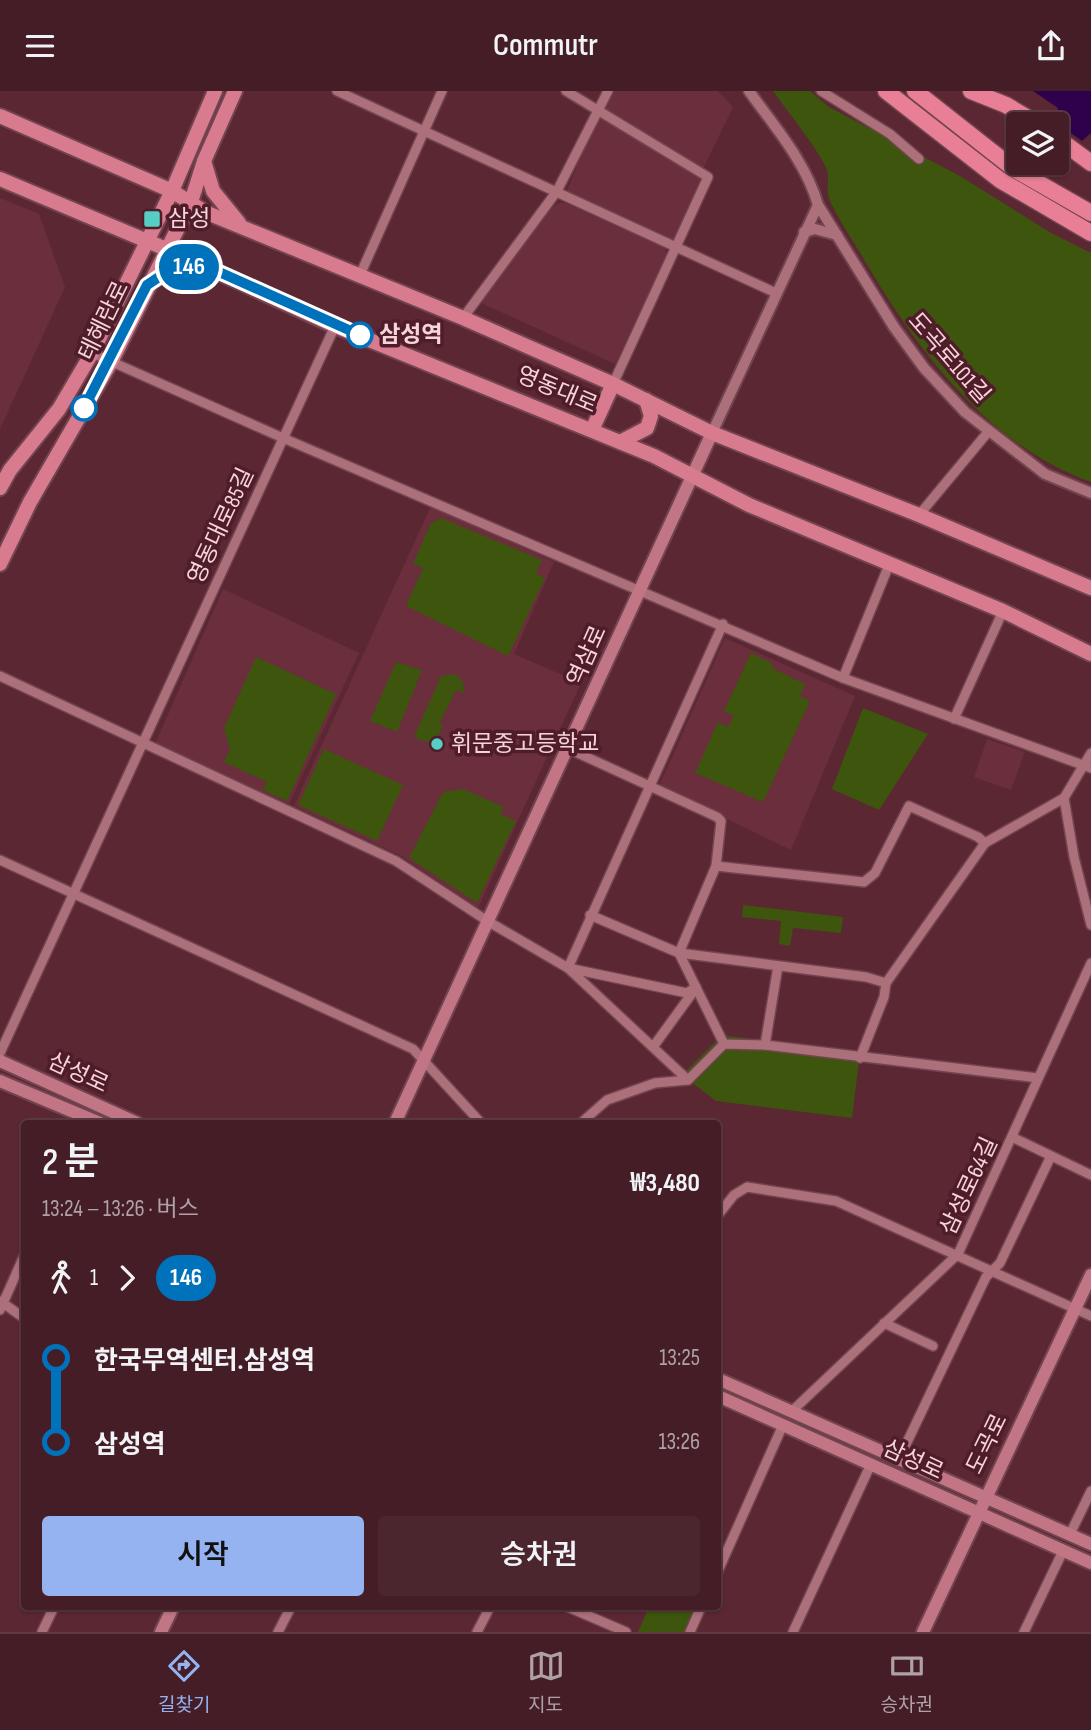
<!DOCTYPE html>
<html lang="ko">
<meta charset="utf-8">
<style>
:root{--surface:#441d26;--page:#4b262e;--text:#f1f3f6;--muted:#afa2a7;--line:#5c3b43;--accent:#95b2f1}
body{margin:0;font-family:"Sofia Sans Condensed","Noto Sans KR",sans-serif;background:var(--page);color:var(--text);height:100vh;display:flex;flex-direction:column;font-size:26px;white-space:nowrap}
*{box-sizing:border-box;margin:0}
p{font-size:23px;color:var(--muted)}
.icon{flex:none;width:38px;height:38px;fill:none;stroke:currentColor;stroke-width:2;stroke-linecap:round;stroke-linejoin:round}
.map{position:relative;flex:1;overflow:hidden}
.drawer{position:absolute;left:21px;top:1029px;width:700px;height:490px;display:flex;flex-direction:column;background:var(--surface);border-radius:7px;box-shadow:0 2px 5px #0004,0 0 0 2px var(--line)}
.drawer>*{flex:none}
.badge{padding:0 14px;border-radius:23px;font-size:24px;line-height:46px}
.tools{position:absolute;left:1006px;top:21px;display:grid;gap:14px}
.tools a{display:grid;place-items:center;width:63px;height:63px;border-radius:7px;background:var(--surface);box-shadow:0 2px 5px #0004,0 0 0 2px var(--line);font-size:35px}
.map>.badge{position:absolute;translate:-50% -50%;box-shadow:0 0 0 4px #fff}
.legs{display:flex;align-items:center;gap:10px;height:77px;padding:0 21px;font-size:23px}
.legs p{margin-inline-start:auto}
.head{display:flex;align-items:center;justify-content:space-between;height:119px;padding:0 21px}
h1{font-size:38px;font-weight:600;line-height:52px}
.primary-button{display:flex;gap:14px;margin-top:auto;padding:14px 21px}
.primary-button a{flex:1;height:80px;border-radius:7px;background:var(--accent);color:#111;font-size:28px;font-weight:600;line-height:80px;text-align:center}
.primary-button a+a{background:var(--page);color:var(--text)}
ul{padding:0 21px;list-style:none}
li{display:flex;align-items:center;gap:24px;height:84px;font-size:26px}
li i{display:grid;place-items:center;width:10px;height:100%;margin:0 9px;background:currentColor}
li i::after{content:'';width:18px;height:18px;margin:-9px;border:5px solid;border-radius:50%;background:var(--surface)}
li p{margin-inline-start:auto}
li:first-child i{background:linear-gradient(#0000 50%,currentColor 0)}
li:last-child i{background:linear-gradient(currentColor 50%,#0000 0)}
header{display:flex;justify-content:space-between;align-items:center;height:91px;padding:0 21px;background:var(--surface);font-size:32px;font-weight:600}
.dock{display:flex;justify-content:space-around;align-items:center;height:98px;border-top:2px solid var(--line);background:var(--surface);font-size:19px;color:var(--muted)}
.dock a{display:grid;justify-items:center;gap:4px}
.dock .selected{color:var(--accent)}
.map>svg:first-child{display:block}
</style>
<header><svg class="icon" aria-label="menu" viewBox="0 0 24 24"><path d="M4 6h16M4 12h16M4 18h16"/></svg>Commutr<svg class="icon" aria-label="share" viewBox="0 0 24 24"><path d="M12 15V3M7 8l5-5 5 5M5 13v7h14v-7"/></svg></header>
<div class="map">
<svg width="1091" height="1541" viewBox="0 0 1091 1541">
<rect width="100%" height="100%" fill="#5b2733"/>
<!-- built -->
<g fill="#6b2e3d">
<polygon points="614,0 718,0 733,16 703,78 605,20 605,15"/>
<polygon points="602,26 700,84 701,95 677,147 670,150 566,102 596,29"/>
<polygon points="0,107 39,123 65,196 0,338"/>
<polygon points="558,112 565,112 664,156 667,163 615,273 479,211 549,119"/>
<polygon points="431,415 554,471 514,563 581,592 478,817 400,764 294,715"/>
<polygon points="223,498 359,562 289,713 155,653"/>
<polygon points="725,547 855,605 791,759 659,695"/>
<polygon points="987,648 1025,661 1011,699 974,686"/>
</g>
<!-- green -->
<g fill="#3d550c">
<path d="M 773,0 L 810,0 L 829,16 L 960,85 L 1051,142 L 1091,162 L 1091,391 C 986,353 916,258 862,165 C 851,147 839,129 830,110 C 825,100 830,88 827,79 C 821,62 785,17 773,0 Z"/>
<polygon points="441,427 542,469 536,483 545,487 508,565 406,515 423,477 413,473 431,432"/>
<polygon points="751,562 773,573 772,577 805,593 800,605 810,610 763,711 695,682 718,631 728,636 734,625 724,620"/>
<polygon points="256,566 336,603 287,710 263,699 267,691 224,671 230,658 224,637"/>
<polygon points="396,571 422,579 397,641 370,630"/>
<polygon points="455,583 463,591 464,602 456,599 439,633 443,635 434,654 414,646 441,585"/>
<polygon points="863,617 928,643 879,719 832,698"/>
<polygon points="324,658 403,694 377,750 298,714"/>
<polygon points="463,698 504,716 500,723 516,730 477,812 409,767 443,701"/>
<polygon points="743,814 843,826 841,842 793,837 790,855 779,853 781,830 742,826"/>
<polygon points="722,944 860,962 852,1027 716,1010 682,984"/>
<polygon points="649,1516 697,1516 685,1541 638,1541"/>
</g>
<!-- water -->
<polygon fill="#2f004c" points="1033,0 1091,0 1091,42 1082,50 1054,30 1058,17"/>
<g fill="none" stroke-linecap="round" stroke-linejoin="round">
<!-- minor casing -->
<g stroke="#724450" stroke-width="12">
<g id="minor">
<polyline points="337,0 776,202"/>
<polyline points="566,0 708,86 613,293"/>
<polyline points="821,0 890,43 919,68"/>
<polyline points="360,184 442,0"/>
<polyline points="463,227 557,100 608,0"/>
<polyline points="92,262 283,347 843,587 1091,677"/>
<polyline points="919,424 988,341"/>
<polyline points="0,585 396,770 489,831 568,877 688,989"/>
<polyline points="843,587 889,474"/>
<polyline points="954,628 1003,520"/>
<polyline points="569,658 717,726 721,730 716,775 679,862 724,953"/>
<polyline points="1064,707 1074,766 1091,834"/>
<polyline points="0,769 413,958 481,1032"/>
<polyline points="716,775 864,791 875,782 909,715 978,746 985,752"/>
<polyline points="590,824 679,862 866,886 886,892"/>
<polyline points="696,896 687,902 568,877 723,533"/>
<polyline points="765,954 778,875"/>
<polyline points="653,956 693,901"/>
<polyline points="0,962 335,235"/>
<polyline points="860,967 884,906 886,892 985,752 1064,707 1091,662"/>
<polyline points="581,1032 607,1009 655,992 688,989 724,953 765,954 1038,987"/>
<polyline points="1014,1047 1091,1084"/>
<polyline points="718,1124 734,1104 747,1096 836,1110 1091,1225"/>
<polyline points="0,1210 24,1227"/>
<polyline points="0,1219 24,1165"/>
<polyline points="884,1232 933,1255"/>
<polyline points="791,1321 958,1163 1091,872"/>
<polyline points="898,1370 986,1186 1000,1172 1051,1065"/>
<polyline points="1070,1443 1091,1400"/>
<polyline points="718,1480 783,1334"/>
<polyline points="568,1516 626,1541"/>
<polyline points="42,1541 54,1516"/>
<polyline points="278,1541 291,1516"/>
<polyline points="477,1541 490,1516"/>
<polyline points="690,1541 701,1516"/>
<polyline points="793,1541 871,1373"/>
<polyline points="1024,1541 1063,1460"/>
</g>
</g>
<!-- tertiary casing -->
<g stroke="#724450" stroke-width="14">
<g id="tertiary">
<path d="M 749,0 C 774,35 806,71 818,114 L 894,236 L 924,277 L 965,321 L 1045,383 L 1091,402"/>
<polyline points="804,141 815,138 837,144"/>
<polyline points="712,342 818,114"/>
</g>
</g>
<!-- secondary casing -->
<g stroke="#724450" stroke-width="16">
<g id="secondary">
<polyline points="0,970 137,1032"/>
<polyline points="0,990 100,1032"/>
<polyline points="395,1032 712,342"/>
<polyline points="718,1288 1091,1453"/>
<polyline points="718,1305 1091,1472"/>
<polyline points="161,1541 173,1516"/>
<polyline points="923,1541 1091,1184"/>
</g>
</g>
<!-- primary casing -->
<g stroke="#724450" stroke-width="18">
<g id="primary">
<polyline points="0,25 172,100 205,121 463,227 613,293 712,342 919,424 1091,497"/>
<polyline points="204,70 213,100 239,132"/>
<polyline points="0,88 185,166 335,235 654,365 749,414 1003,520 1091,563"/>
<polyline points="150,192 171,178 203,176"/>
<polyline points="592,339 613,293"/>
<polyline points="620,351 647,337 651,325 646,309"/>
<polyline points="0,397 10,379 59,318 92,262 172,100 215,0"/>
<polyline points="0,473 30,411 111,271 191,111 204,70 235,0"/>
</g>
</g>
<!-- trunk casing -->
<g stroke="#724450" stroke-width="19">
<g id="trunk">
<polyline points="886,0 1000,89 1091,142"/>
<polyline points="915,0 1014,78 1091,122"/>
<polyline points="971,0 1006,14 1038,33"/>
<polyline points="1057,47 1091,72"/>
</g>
</g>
<!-- minor -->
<use href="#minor" stroke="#ac707b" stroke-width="9"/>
<!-- tertiary -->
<use href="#tertiary" stroke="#ac707b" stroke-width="10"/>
<!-- secondary -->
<use href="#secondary" stroke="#c27685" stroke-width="12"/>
<!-- primary -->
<use href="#primary" stroke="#d97b8f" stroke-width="14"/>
<!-- trunk -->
<use href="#trunk" stroke="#e87f96" stroke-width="16"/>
</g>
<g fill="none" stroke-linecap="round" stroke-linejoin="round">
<!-- line-1 casing -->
<g stroke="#fff" stroke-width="16">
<polyline id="line-1" points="84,317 147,194 171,178 208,176 360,244"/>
</g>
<!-- line-1 -->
<use href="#line-1" stroke="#0072bc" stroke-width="10"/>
</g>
<!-- markers -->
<g fill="#56cec3" stroke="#4f1c29" stroke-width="2.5">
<rect x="143" y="119" width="18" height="18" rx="3.5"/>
<circle cx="437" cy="653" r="7"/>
</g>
<g fill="#fff" stroke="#0072bc" stroke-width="3.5">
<circle cx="360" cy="244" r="12"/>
<circle cx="84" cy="317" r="12"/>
</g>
<g text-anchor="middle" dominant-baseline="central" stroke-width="7" stroke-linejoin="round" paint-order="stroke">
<!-- poi labels -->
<g font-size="23" fill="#f7d4da" stroke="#4f1c29" text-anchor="start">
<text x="168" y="128">삼성</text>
<text x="451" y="653">휘문중고등학교</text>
</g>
<!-- street labels -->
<g font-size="23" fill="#f7d4da" stroke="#4f1c29">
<text transform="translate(104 230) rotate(-64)">테헤란로</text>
<text transform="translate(949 267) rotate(49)">도곡로101길</text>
<text transform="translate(557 299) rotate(23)">영동대로</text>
<text transform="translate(221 435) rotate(-65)">영동대로85길</text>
<text transform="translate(587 565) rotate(-66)">역삼로</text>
<text transform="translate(78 982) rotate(25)">삼성로</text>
<text transform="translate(969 1095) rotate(-65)">삼성로64길</text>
<text transform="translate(987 1353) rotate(-64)">도곡로</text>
<text transform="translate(913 1369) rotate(25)">삼성로</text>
</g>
<!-- stop labels -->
<g font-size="23" font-weight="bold" fill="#f7d4da" stroke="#4f1c29" text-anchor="start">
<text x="379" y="244">삼성역</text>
</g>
</g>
</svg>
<div class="tools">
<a><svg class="icon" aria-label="layers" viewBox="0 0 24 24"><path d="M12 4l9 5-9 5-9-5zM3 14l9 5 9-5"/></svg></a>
</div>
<b class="badge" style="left:189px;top:176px;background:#0072bc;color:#fff">146</b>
<section class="drawer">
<div class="head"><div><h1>2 분</h1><p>13:24 – 13:26 · 버스</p></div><b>₩3,480</b></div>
<div class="legs"><svg class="icon" aria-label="walk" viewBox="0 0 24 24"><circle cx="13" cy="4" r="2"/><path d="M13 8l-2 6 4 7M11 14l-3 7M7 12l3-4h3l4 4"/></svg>1<svg class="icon" aria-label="forward" viewBox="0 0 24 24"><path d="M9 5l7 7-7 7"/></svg><b class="badge" style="background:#0072bc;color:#fff">146</b></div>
<ul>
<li><i style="color:#0072bc"></i><b>한국무역센터.삼성역</b><p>13:25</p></li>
<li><i style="color:#0072bc"></i><b>삼성역</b><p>13:26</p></li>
</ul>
<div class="primary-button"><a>시작</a><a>승차권</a></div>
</section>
</div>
<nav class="dock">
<a class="selected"><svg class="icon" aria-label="directions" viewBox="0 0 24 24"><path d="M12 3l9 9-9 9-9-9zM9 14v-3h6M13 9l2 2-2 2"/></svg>길찾기</a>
<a><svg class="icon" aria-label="map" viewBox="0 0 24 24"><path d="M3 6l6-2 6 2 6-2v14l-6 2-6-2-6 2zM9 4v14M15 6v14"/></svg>지도</a>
<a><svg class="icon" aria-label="tickets" viewBox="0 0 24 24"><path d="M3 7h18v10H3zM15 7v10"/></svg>승차권</a>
</nav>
